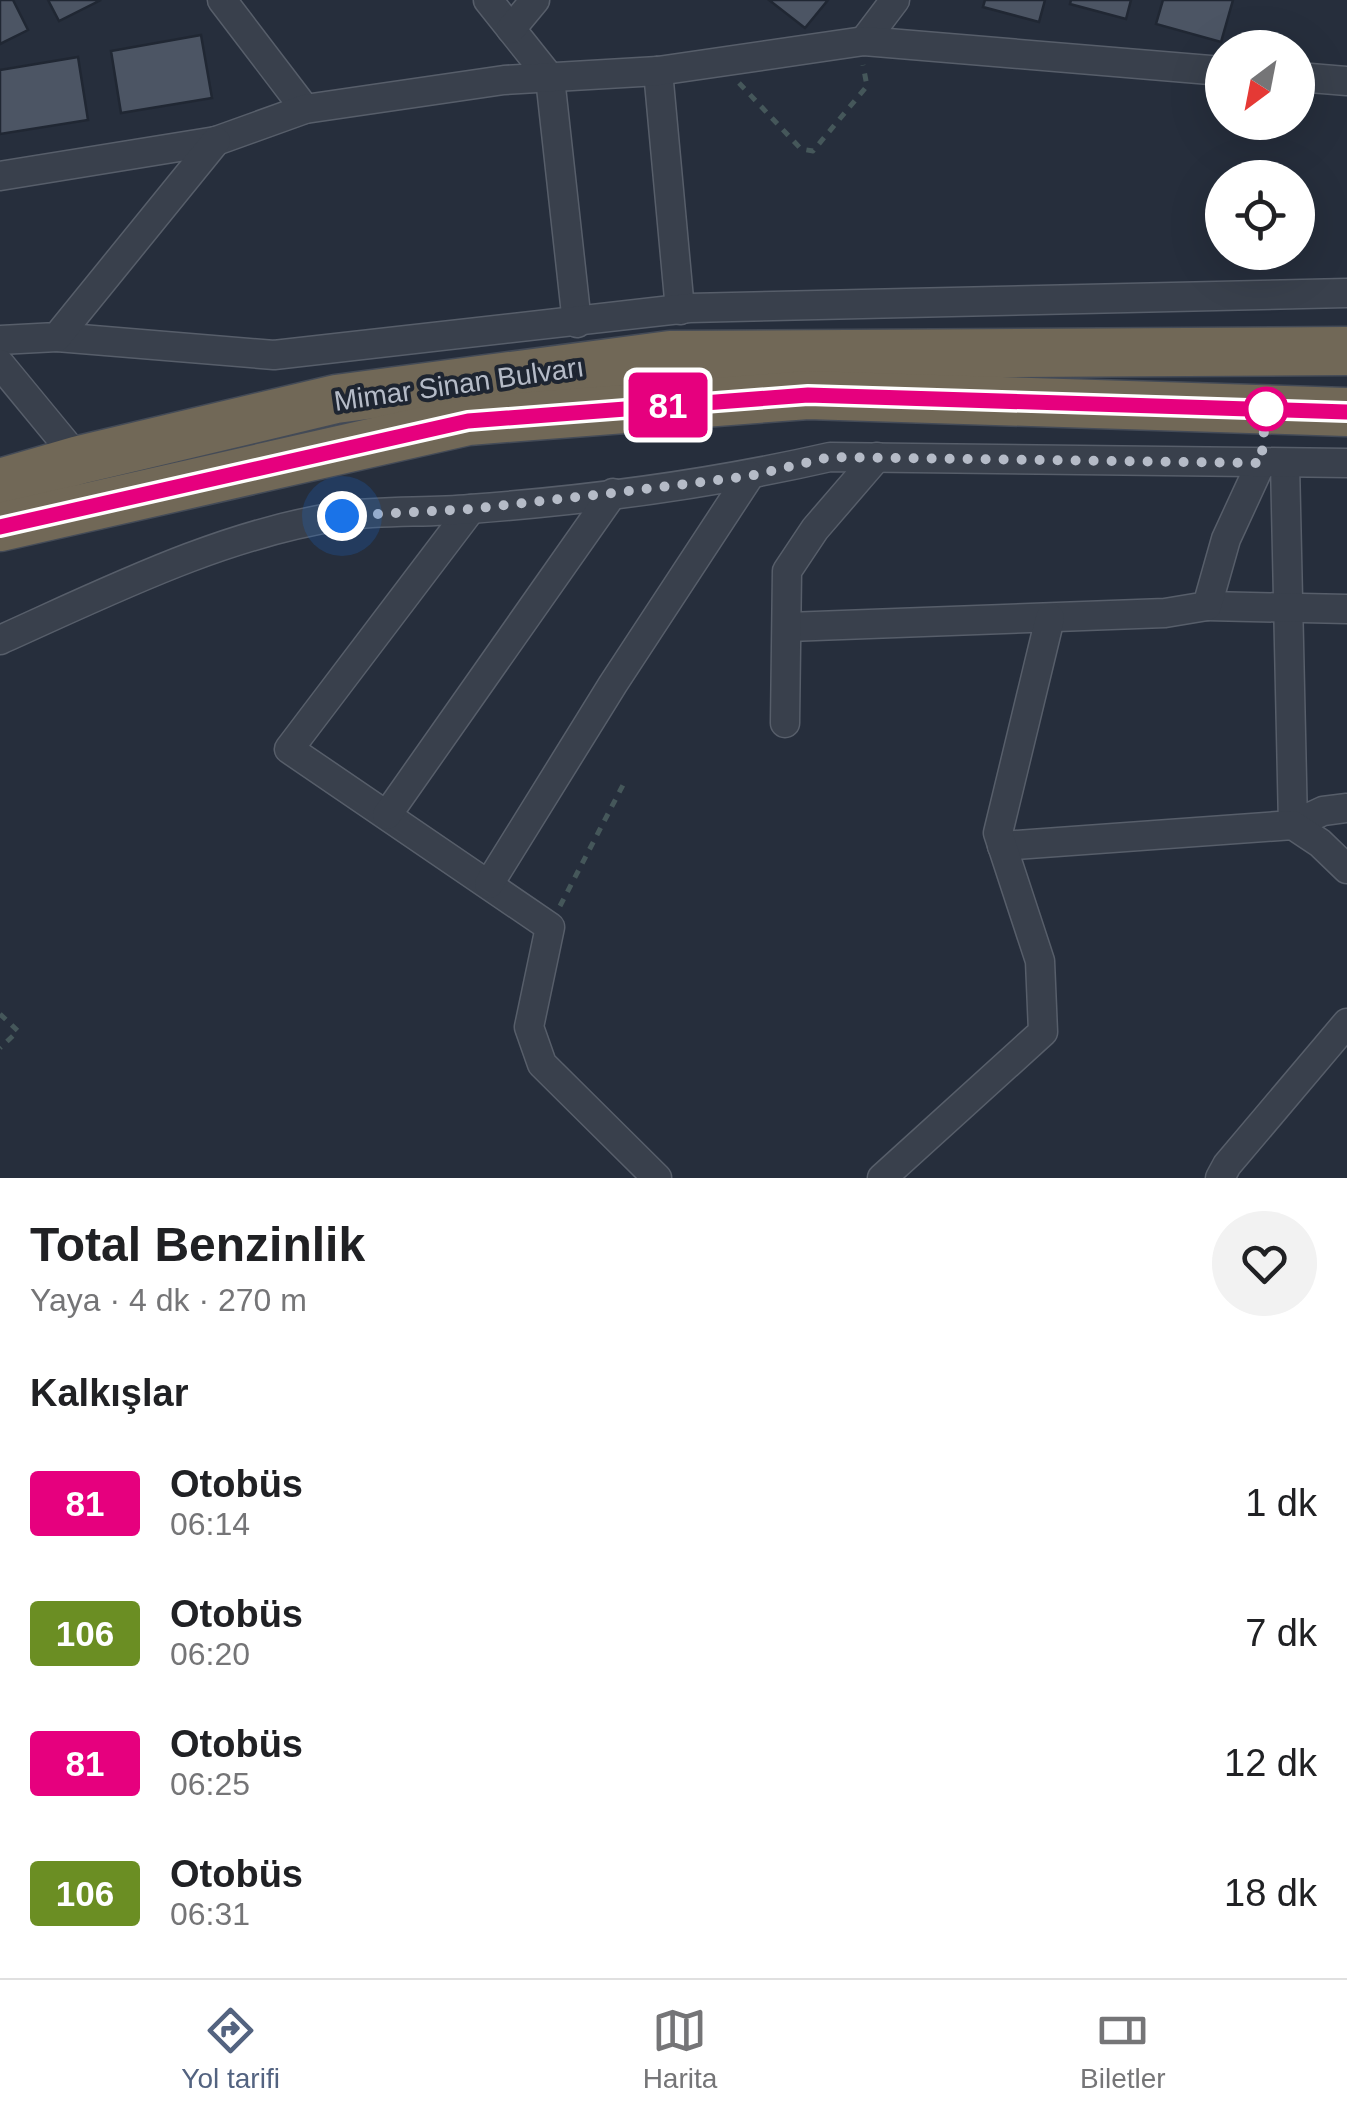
<!DOCTYPE html>
<html lang="tr">
<meta charset="utf-8">
<style>
:root{--surface:#fff;--page:#f2f2f2;--text:#202124;--muted:#757577;--line:#e0e0e0;--accent:#536380}
body{margin:0;font-family:Helvetica,sans-serif;background:var(--page);color:var(--text);height:100vh;display:flex;flex-direction:column;font-size:38px;white-space:nowrap}
*{box-sizing:border-box;margin:0}
p{font-size:32px;color:var(--muted)}
.icon{flex:none;width:55px;height:55px;fill:none;stroke:currentColor;stroke-width:2;stroke-linecap:round;stroke-linejoin:round}
.map{position:relative;height:1178px;overflow:hidden}
.drawer{display:flex;flex-direction:column;background:var(--surface);flex:1}
.drawer>*{flex:none}
.badge{padding:0 20px;border-radius:8px;font-size:35px;line-height:65px}
.needle{width:65px;rotate:212deg}
.fabs{position:absolute;left:1205px;top:30px;display:grid;gap:20px}
.fabs a{display:grid;place-items:center;width:110px;height:110px;border-radius:50%;background:var(--surface);box-shadow:0 10px 40px #0002;font-size:50px}
.you{position:absolute;width:50px;height:50px;margin:-25px;border:8px solid #fff;border-radius:50%;background:#1a73e8;box-shadow:0 0 0 15px #1a73e833}
.map>.badge{position:absolute;translate:-50% -50%;box-shadow:0 0 0 5px #fff}
h2{padding:0 30px;font-size:38px;line-height:90px}
.round{display:grid;place-items:center;flex:none;width:105px;height:105px;border-radius:52px;background:var(--page)}
.head{display:flex;align-items:center;justify-content:space-between;height:170px;padding:0 30px}
h1{font-size:48px;font-weight:800;line-height:75px}
ul{padding:0;list-style:none}
li{display:flex;align-items:center;gap:30px;height:130px;padding:0 30px}
li div{flex:1}
li b{display:block;font-size:38px}
li em{font-style:normal}
li .badge{min-width:110px;font-weight:700;text-align:center}
.menu{display:flex;justify-content:space-around;align-items:center;height:140px;border-top:2px solid var(--line);background:var(--surface);font-size:28px;color:var(--muted)}
.menu a{display:grid;justify-items:center;gap:5px}
.menu .active{color:var(--accent)}
.map>svg:first-child{display:block}
</style>
<div class="map">
<svg width="1347" height="1178" viewBox="0 0 1347 1178">
<rect width="100%" height="100%" fill="#262e3c"/>
<!-- building -->
<g fill="#4c5564" stroke="#202733" stroke-width="2.5">
<polygon points="0,0 13,0 28,30 0,44"/>
<polygon points="48,0 101,0 59,21"/>
<polygon points="769,0 828,0 805,28"/>
<polygon points="985,0 1045,0 1039,22 983,7"/>
<polygon points="1071,0 1131,0 1126,19 1070,4"/>
<polygon points="1163,0 1233,0 1221,42 1156,24"/>
<polygon points="201,35 212,98 121,113 111,51"/>
<polygon points="78,57 88,120 0,134 0,70"/>
</g>
<g fill="none" stroke-linecap="round" stroke-linejoin="round">
<!-- street casing -->
<g stroke="#575e6a" stroke-width="31">
<g id="street">
<polyline points="222,0 305,109"/>
<polyline points="488,0 550,78 577,323"/>
<polyline points="511,29 535,0"/>
<polyline points="864,41 895,0"/>
<polyline points="658,71 680,310"/>
<polyline points="1298,77 1347,81"/>
<polyline points="0,176 216,141 305,109 504,80 658,71 864,41 1222,71"/>
<polyline points="57,337 274,355 689,308 1347,293"/>
<polyline points="0,340 57,337 216,141"/>
<polyline points="0,364 79,460"/>
<polyline points="1285,463 1293,825 1323,811 1347,808"/>
<polyline points="471,509 289,749 550,927 529,1027 542,1064 657,1178"/>
<polyline points="1207,606 1347,609"/>
<polyline points="788,627 1165,613 1207,606 1226,539 1261,463"/>
<path d="M 0,640 C 109,591 222,534 341,516 C 383,510 427,513 470,509 C 590,500 712,484 830,457 L 1347,463"/>
<polyline points="785,723 787,571 815,529 877,457"/>
<polyline points="387,815 613,493"/>
<polyline points="1002,846 1293,825 1320,843 1347,869"/>
<polyline points="489,884 613,684 750,475"/>
<polyline points="882,1178 1043,1032 1040,961 998,833 1050,618"/>
<polyline points="1220,1178 1227,1165 1347,1023"/>
</g>
</g>
<!-- highway casing -->
<g stroke="#444b57" stroke-width="51">
<g id="highway">
<polyline points="0,483 79,460 336,399 670,355 1347,351"/>
<polyline points="0,527 468,421 808,395 1347,412"/>
</g>
</g>
<!-- path -->
<g stroke="#45575a" stroke-width="5" stroke-dasharray="8 8" stroke-linecap="butt">
<polyline points="739,83 801,149 813,151 867,86 863,65"/>
<polyline points="560,906 623,785"/>
<polyline points="0,1014 18,1031 0,1048"/>
</g>
<!-- street -->
<use href="#street" stroke="#39404c" stroke-width="28"/>
<!-- highway -->
<use href="#highway" stroke="#716857" stroke-width="48"/>
</g>
<g fill="none" stroke-linecap="round" stroke-linejoin="round">
<!-- line casing -->
<g stroke="#fff" stroke-width="22">
<polyline id="line" points="0,527 468,421 808,395 1347,412"/>
</g>
<!-- line -->
<use href="#line" stroke="#e6007e" stroke-width="15"/>
<!-- walk -->
<polyline stroke="#b5bbc7" stroke-width="10" stroke-dasharray="0 18" points="342,516 471,509 613,493 750,476 830,457 1261,463 1266,409"/>
</g>
<!-- markers -->
<circle fill="#fff" stroke="#e6007e" stroke-width="5" cx="1266" cy="409" r="20"/>
<g text-anchor="middle" dominant-baseline="central" stroke-width="8" stroke-linejoin="round" paint-order="stroke">
<!-- street labels -->
<g font-size="28" fill="#b5bbc7" stroke="#1e2531">
<text transform="translate(459 384) rotate(-8)">Mimar Sinan Bulvarı</text>
</g>
</g>
</svg>
<div class="fabs">
<a><svg class="needle" viewBox="-14 -14 28 28"><path d="M0-13l5 13h-10z" fill="#e53935"/><path d="M0 13l5-13h-10z" fill="#757577"/></svg></a>
<a><svg class="icon" aria-label="locate" viewBox="0 0 24 24"><circle cx="12" cy="12" r="6"/><path d="M12 2v4M12 18v4M2 12h4M18 12h4"/></svg></a>
</div>
<div class="you" style="left:342px;top:516px"></div>
<b class="badge" style="left:668px;top:405px;background:#e6007e;color:#fff">81</b>
</div>
<section class="drawer">
<div class="head"><div><h1>Total Benzinlik</h1><p>Yaya · 4 dk · 270 m</p></div><a class="round"><svg class="icon" aria-label="heart" viewBox="0 0 24 24"><path d="M12 20l-8-8c-3-5 5-10 8-4 3-6 11-1 8 4z"/></svg></a></div>
<h2>Kalkışlar</h2>
<ul>
<li><span class="badge" style="background:#e6007e;color:#fff">81</span><div><b>Otobüs</b><p>06:14</p></div><em>1 dk</em></li>
<li><span class="badge" style="background:#6b8e23;color:#fff">106</span><div><b>Otobüs</b><p>06:20</p></div><em>7 dk</em></li>
<li><span class="badge" style="background:#e6007e;color:#fff">81</span><div><b>Otobüs</b><p>06:25</p></div><em>12 dk</em></li>
<li><span class="badge" style="background:#6b8e23;color:#fff">106</span><div><b>Otobüs</b><p>06:31</p></div><em>18 dk</em></li>
</ul>
</section>
<nav class="menu">
<a class="active"><svg class="icon" aria-label="directions" viewBox="0 0 24 24"><path d="M12 3l9 9-9 9-9-9zM9 14v-3h6M13 9l2 2-2 2"/></svg>Yol tarifi</a>
<a><svg class="icon" aria-label="map" viewBox="0 0 24 24"><path d="M3 6l6-2 6 2 6-2v14l-6 2-6-2-6 2zM9 4v14M15 6v14"/></svg>Harita</a>
<a><svg class="icon" aria-label="tickets" viewBox="0 0 24 24"><path d="M3 7h18v10H3zM15 7v10"/></svg>Biletler</a>
</nav>
